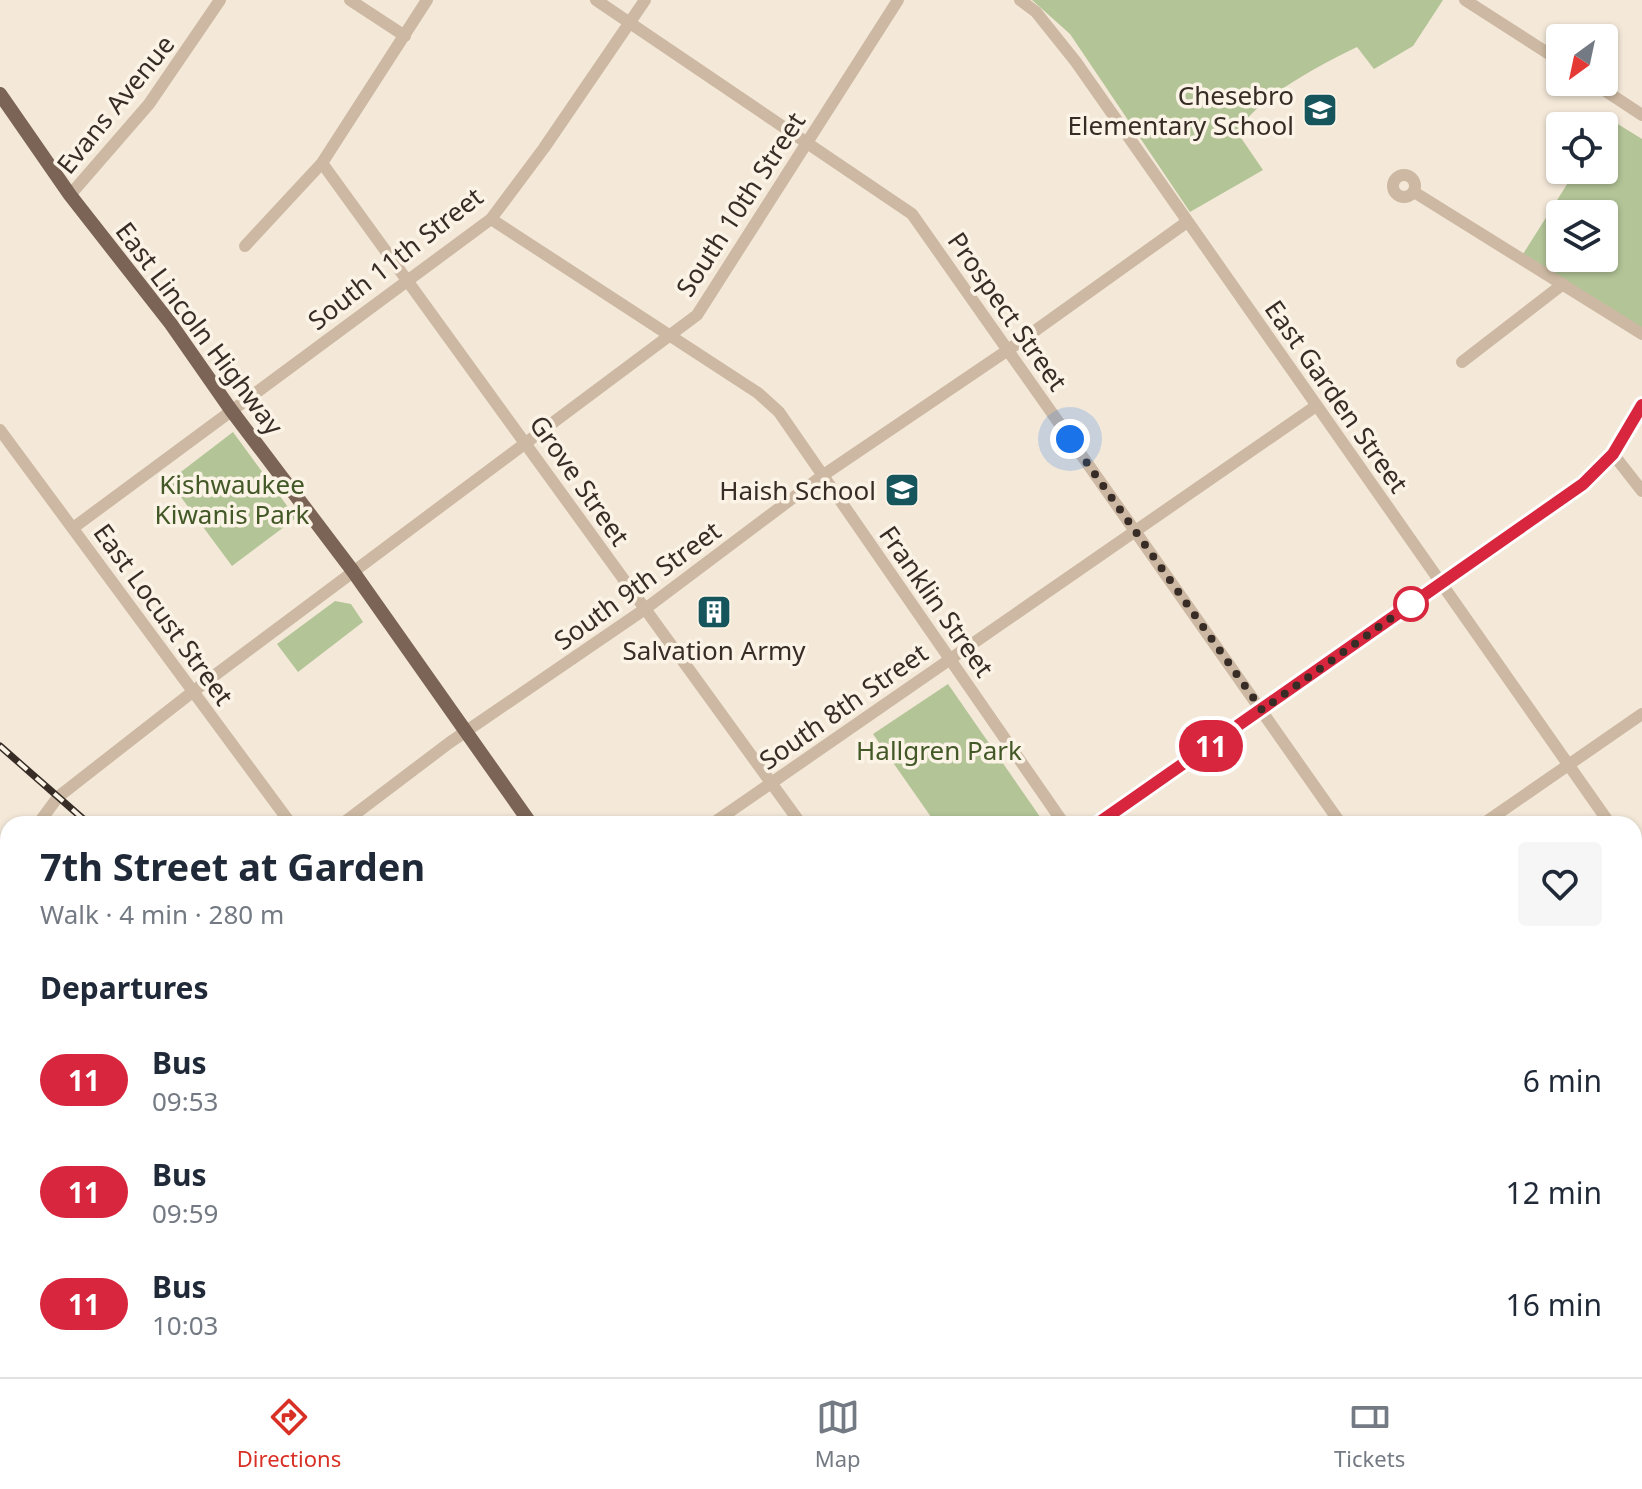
<!DOCTYPE html>
<meta charset="utf-8">
<style>
:root{--surface:#fff;--page:#f6f6f7;--text:#1f2937;--muted:#747a83;--line:#e0e1e3;--accent:#d93025}
body{margin:0;font-family:"Noto Sans",sans-serif;background:var(--page);color:var(--text);height:100vh;display:flex;flex-direction:column;font-size:30px;white-space:nowrap}
*{box-sizing:border-box;margin:0}
p{font-size:26px;color:var(--muted)}
.icon{flex:none;width:44px;height:44px;fill:none;stroke:currentColor;stroke-width:2;stroke-linecap:round;stroke-linejoin:round}
.map{position:relative;flex:1;overflow:hidden}
.panel{position:absolute;left:0px;top:816px;width:1642px;height:562px;display:flex;flex-direction:column;background:var(--surface);border-radius:24px 24px 0 0;box-shadow:0 2px 6px #0004}
.panel>*{flex:none}
.badge{padding:0 16px;border-radius:26px;font-size:28px;line-height:52px}
.needle{width:52px;rotate:213deg}
.tools{position:absolute;left:1546px;top:24px;display:grid;gap:16px}
.tools a{display:grid;place-items:center;width:72px;height:72px;border-radius:8px;background:var(--surface);box-shadow:0 2px 6px #0004;font-size:40px}
.you{position:absolute;width:40px;height:40px;margin:-20px;border:6px solid #fff;border-radius:50%;background:#1a73e8;box-shadow:0 0 0 12px #1a73e833}
.map>.badge{position:absolute;translate:-50% -50%;box-shadow:0 0 0 4px #fff}
h2{padding:0 40px;font-size:30px;line-height:72px}
.round{display:grid;place-items:center;flex:none;width:84px;height:84px;border-radius:8px;background:var(--page)}
.summary{display:flex;align-items:center;justify-content:space-between;height:136px;padding:0 40px}
h1{font-size:38px;font-weight:700;line-height:60px}
ul{padding:0;list-style:none}
li{display:flex;align-items:center;gap:24px;height:112px;padding:0 40px}
li div{flex:1}
li b{display:block;font-size:30px}
li em{font-style:normal}
li .badge{min-width:88px;font-weight:700;text-align:center}
.tab-bar{display:flex;justify-content:space-around;align-items:center;height:112px;border-top:2px solid var(--line);background:var(--surface);font-size:22px;color:var(--muted)}
.tab-bar a{display:grid;justify-items:center;gap:4px}
.tab-bar .selected{color:var(--accent)}
.map>svg:first-child{display:block}
</style>
<div class="map">
<svg width="1642" height="1377" viewBox="0 0 1642 1377">
<rect width="100%" height="100%" fill="#f4e9d9"/>
<!-- green -->
<g fill="#b3c497" fill-rule="evenodd">
<path d="M 1032,0 L 1443,0 L 1413,46 L 1374,69 L 1357,47 C 1320,65 1258,97 1237,132 L 1263,170 L 1190,212 L 1070,34 Z"/>
<path d="M 1608,118 L 1642,139 L 1642,328 L 1523,254 L 1576,170 L 1604,170 L 1603,126 ZM 1560,214 L 1604,214 L 1604,258 L 1560,258 Z"/>
<polygon points="233,432 296,518 232,566 169,481"/>
<polygon points="335,601 351,604 363,622 298,672 277,644"/>
<polygon points="948,684 1045,824 936,824 873,734"/>
</g>
<g fill="none" stroke-linecap="round" stroke-linejoin="round">
<!-- minor -->
<g stroke="#cdb9a3" stroke-width="12">
<polyline points="350,0 405,36"/>
<polyline points="596,0 912,214 1341,824"/>
<polyline points="1020,0 1036,12 1076,62 1610,824"/>
<polyline points="1465,0 1560,61"/>
<polyline points="1592,82 1642,115"/>
<polyline points="322,163 801,824"/>
<circle cx="1404" cy="186" r="11"/>
<polyline points="1414,192 1642,334"/>
<polyline points="70,195 149,104 220,0"/>
<polyline points="491,219 758,393 779,412 1064,824"/>
<polyline points="245,246 322,163 427,0"/>
<polyline points="1462,362 1563,284"/>
<polyline points="0,430 291,824"/>
<polyline points="1613,454 1642,491"/>
<polyline points="73,528 491,219 544,148 645,0"/>
<polyline points="38,824 58,797 195,690 697,315 898,0"/>
<polyline points="342,824 449,743 645,609 822,476 1008,350 1187,222"/>
<polyline points="712,824 1316,406"/>
<polyline points="1097,824 1583,484 1613,454 1642,405"/>
<polyline points="1483,824 1642,714"/>
<polyline points="1634,858 1642,870"/>
<polyline points="0,880 8,869"/>
<polyline points="1634,986 1642,980"/>
<polyline points="0,1027 8,1032"/>
<polyline points="0,1220 8,1208"/>
<polyline points="0,1262 8,1268"/>
<polyline points="374,1370 379,1377"/>
<polyline points="637,1370 644,1377"/>
<polyline points="1004,1370 1009,1377"/>
<polyline points="1182,1370 1187,1377"/>
<polyline points="118,1377 121,1370"/>
<polyline points="309,1377 319,1370"/>
<polyline points="692,1377 702,1370"/>
<polyline points="1076,1377 1086,1370"/>
</g>
<!-- major -->
<g stroke="#7b6455" stroke-width="14">
<polyline points="0,94 70,195 171,324 231,410 352,570 531,824"/>
<polyline points="1634,1255 1642,1249"/>
<polyline points="914,1370 919,1377"/>
<polyline points="1459,1377 1471,1370"/>
</g>
<!-- rail casing -->
<g stroke="#382d26" stroke-width="7">
<g id="rail">
<polyline points="0,746 89,824"/>
<polyline points="748,1370 757,1377"/>
</g>
</g>
<!-- rail -->
<use href="#rail" stroke="#fbf3e6" stroke-width="4" stroke-dasharray="12" stroke-linecap="butt"/>
</g>
<g fill="none" stroke-linecap="round" stroke-linejoin="round">
<!-- line casing -->
<g stroke="#fff" stroke-width="18">
<polyline id="line" points="1097,824 1583,484 1613,454 1642,405"/>
</g>
<!-- line -->
<use href="#line" stroke="#d7263d" stroke-width="12"/>
<!-- walk -->
<polyline stroke="#382d26" stroke-width="8" stroke-dasharray="0 14.4" points="1070,439 1262,710 1411,604"/>
</g>
<!-- icons -->
<defs>
<g id="school-square" transform="scale(1.8)"><rect x="-9" y="-9" width="18" height="18" rx="4" fill="#17555d" stroke="#fbf3e6"/><path d="M0-5L7-2L0 1L-7-2ZM-4 1L0 2.5L4 1V4Q0 6-4 4Z" fill="#fff"/></g>
<g id="building-square" transform="scale(1.8)"><rect x="-9" y="-9" width="18" height="18" rx="4" fill="#17555d" stroke="#fbf3e6"/><path d="M-4-6H4V6H1V3H-1V6H-4ZM-2.5-4.3h1.7v1.8h-1.7ZM.8-4.3h1.7v1.8H.8ZM-2.5-1h1.7V.8h-1.7ZM.8-1h1.7V.8H.8Z" fill="#fff"/></g>
</defs>
<g fill-rule="evenodd">
<use href="#school-square" x="1320" y="110"/>
<use href="#school-square" x="902" y="490"/>
<use href="#building-square" x="714" y="612"/>
</g>
<!-- markers -->
<circle fill="#fff" stroke="#d7263d" stroke-width="4" cx="1411" cy="604" r="16"/>
<g text-anchor="middle" dominant-baseline="central" stroke-width="7" stroke-linejoin="round" paint-order="stroke">
<!-- poi labels -->
<g font-size="26" fill="#382d26" stroke="#fbf3e6" text-anchor="end">
<text x="1294" y="95">Chesebro<tspan x="1294" dy="30">Elementary School</tspan></text>
<text x="876" y="490">Haish School</text>
<text x="714" y="650" text-anchor="middle">Salvation Army</text>
</g>
<!-- street labels -->
<g font-size="26" fill="#382d26" stroke="#fbf3e6">
<text transform="translate(115 104) rotate(-51)">Evans Avenue</text>
<text transform="translate(740 204) rotate(-57)">South 10th Street</text>
<text transform="translate(395 258) rotate(-38)">South 11th Street</text>
<text transform="translate(1008 311) rotate(55)">Prospect Street</text>
<text transform="translate(200 328) rotate(53)">East Lincoln Highway</text>
<text transform="translate(1337 396) rotate(55)">East Garden Street</text>
<text transform="translate(580 480) rotate(55)">Grove Street</text>
<text transform="translate(637 585) rotate(-36)">South 9th Street</text>
<text transform="translate(937 601) rotate(55)">Franklin Street</text>
<text transform="translate(164 614) rotate(54)">East Locust Street</text>
<text transform="translate(843 706) rotate(-35)">South 8th Street</text>
</g>
<!-- park labels -->
<g font-size="26" fill="#435827" stroke="#fbf3e6">
<text x="232" y="484">Kishwaukee<tspan x="232" dy="30">Kiwanis Park</tspan></text>
<text x="939" y="750">Hallgren Park</text>
</g>
</g>
</svg>
<div class="tools">
<a><svg class="needle" viewBox="-14 -14 28 28"><path d="M0-13l5 13h-10z" fill="#e53935"/><path d="M0 13l5-13h-10z" fill="#747a83"/></svg></a>
<a><svg class="icon" aria-label="locate" viewBox="0 0 24 24"><circle cx="12" cy="12" r="6"/><path d="M12 2v4M12 18v4M2 12h4M18 12h4"/></svg></a>
<a><svg class="icon" aria-label="layers" viewBox="0 0 24 24"><path d="M12 4l9 5-9 5-9-5zM3 14l9 5 9-5"/></svg></a>
</div>
<div class="you" style="left:1070px;top:439px"></div>
<b class="badge" style="left:1211px;top:746px;background:#d7263d;color:#fff">11</b>
<section class="panel">
<div class="summary"><div><h1>7th Street at Garden</h1><p>Walk · 4 min · 280 m</p></div><a class="round"><svg class="icon" aria-label="heart" viewBox="0 0 24 24"><path d="M12 20l-8-8c-3-5 5-10 8-4 3-6 11-1 8 4z"/></svg></a></div>
<h2>Departures</h2>
<ul>
<li><span class="badge" style="background:#d7263d;color:#fff">11</span><div><b>Bus</b><p>09:53</p></div><em>6 min</em></li>
<li><span class="badge" style="background:#d7263d;color:#fff">11</span><div><b>Bus</b><p>09:59</p></div><em>12 min</em></li>
<li><span class="badge" style="background:#d7263d;color:#fff">11</span><div><b>Bus</b><p>10:03</p></div><em>16 min</em></li>
</ul>
</section>
</div>
<nav class="tab-bar">
<a class="selected"><svg class="icon" aria-label="directions" viewBox="0 0 24 24"><path d="M12 3l9 9-9 9-9-9zM9 14v-3h6M13 9l2 2-2 2"/></svg>Directions</a>
<a><svg class="icon" aria-label="map" viewBox="0 0 24 24"><path d="M3 6l6-2 6 2 6-2v14l-6 2-6-2-6 2zM9 4v14M15 6v14"/></svg>Map</a>
<a><svg class="icon" aria-label="tickets" viewBox="0 0 24 24"><path d="M3 7h18v10H3zM15 7v10"/></svg>Tickets</a>
</nav>
